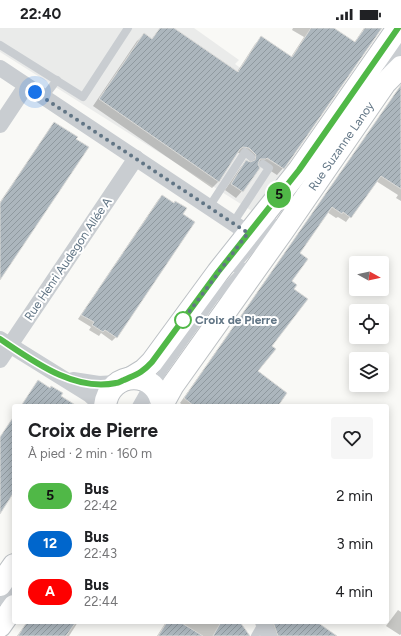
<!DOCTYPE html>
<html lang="fr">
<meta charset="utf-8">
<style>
:root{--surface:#fff;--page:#f6f6f6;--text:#202124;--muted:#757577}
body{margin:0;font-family:Figtree,sans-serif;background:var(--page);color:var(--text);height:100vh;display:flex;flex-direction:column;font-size:15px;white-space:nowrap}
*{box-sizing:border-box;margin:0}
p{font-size:13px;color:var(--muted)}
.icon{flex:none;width:22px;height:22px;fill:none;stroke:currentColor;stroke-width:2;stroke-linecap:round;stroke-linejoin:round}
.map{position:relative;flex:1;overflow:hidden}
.details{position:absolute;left:12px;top:376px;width:377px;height:220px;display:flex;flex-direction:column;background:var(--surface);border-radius:4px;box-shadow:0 2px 10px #0003}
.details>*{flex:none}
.badge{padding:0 8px;border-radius:13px;font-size:14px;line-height:26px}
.needle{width:26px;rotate:98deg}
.fabs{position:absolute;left:349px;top:228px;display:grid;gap:8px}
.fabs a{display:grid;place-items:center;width:40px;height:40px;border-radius:4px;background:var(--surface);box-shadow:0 2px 10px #0003;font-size:20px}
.you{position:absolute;width:20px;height:20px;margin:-10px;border:3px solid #fff;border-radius:50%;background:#1a73e8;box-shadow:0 0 0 6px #1a73e833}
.map>.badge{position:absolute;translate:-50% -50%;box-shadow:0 0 0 2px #fff}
.round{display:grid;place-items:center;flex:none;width:42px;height:42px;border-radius:4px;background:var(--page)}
.head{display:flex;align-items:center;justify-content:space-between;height:68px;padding:0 16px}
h1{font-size:19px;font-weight:700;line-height:30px}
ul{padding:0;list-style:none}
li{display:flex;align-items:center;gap:12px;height:48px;padding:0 16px}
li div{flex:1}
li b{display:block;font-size:15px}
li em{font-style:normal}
li .badge{min-width:44px;font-weight:700;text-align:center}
.status{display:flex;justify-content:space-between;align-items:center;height:28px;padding:0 20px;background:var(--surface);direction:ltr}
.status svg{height:11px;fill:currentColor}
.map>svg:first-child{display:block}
</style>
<div class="status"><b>22:40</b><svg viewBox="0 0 49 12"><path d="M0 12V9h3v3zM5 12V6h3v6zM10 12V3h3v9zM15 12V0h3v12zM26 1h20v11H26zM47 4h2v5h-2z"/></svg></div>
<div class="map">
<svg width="401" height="608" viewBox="0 0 401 608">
<defs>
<pattern id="building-hatch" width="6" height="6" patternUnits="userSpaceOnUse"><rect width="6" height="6" fill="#acb6bd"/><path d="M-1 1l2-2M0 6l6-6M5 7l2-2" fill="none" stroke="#8f999f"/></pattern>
</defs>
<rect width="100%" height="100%" fill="#f9f9f6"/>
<!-- built -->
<polygon fill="#eaebea" points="0,0 194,0 239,32 235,36 265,58 230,111 284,141 252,183 0,24"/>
<!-- shadow -->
<g fill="#0003">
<polygon points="160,0 172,0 237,44 255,16 261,10 291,29 304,9 292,2 293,0 332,0 354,15 364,0 381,0 283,140 277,147 260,136 257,137 242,163 236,170 225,162 240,140 246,133 250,135 250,133 242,125 237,125 218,154 212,160 93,78 137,13 144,7 151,12"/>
<polygon points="401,58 401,173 396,170 398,167 376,153 346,194 338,189 336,190 327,184 299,226 271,318 257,343 277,378 184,378 180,375"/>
<polygon points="54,95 0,250 0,174 50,100"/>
<polygon points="162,168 173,176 116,309 112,313 101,305 99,308 89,302 91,299 78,291 158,172"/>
<polygon points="398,582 401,584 401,606 400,607 386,598"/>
<polygon points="27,594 78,594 69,608 17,608"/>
<polygon points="166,594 239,594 249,608 157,608"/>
<polygon points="267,594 315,594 327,608 274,608"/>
</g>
<!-- building -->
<g fill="url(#building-hatch)" stroke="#dbdbd9">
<polygon points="160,0 174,0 238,44 261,8 292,29 311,0 334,0 355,14 365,0 382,0 284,141 267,130 266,131 260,131 258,136 260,140 243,164 231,156 246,132 250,134 255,132 256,127 249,120 243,119 240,121 219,154 99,71 144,5 152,11"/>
<polygon points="401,57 401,161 381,148 351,190 343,184 342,186 332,179 300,225 308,231 292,253 297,257 294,261 308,271 272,318 276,321 258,343 287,365 278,378 194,378 184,370"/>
<polygon points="54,94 78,109 76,111 89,119 0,252 0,175"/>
<polygon points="162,167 174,175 175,173 187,180 183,186 195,194 117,310 105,302 103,304 92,297 94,294 81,287"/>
<polygon points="38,352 50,360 51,358 63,365 61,368 77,378 21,378"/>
<polygon points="14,388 14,464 0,486 0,409"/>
<polygon points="27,594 76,594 66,608 18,608"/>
<polygon points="167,594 180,594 203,608 158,608"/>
<polygon points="221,594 240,594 250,608 213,608"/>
<polygon points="273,594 317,594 337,608 278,608"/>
</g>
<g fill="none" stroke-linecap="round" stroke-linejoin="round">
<!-- primary casing -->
<g stroke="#bcc0c4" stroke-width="24">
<g id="primary">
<polyline points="131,350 144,342 152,334 218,244 299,142 398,0"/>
<path id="s1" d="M 162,377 L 173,357 L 282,204 L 385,55 L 401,39"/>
<path d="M 105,378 C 109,341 159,341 162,378"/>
<polyline points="0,557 14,537"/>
<polyline points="0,598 14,578"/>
</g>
</g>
<!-- lane -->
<g stroke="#c9cdd1" stroke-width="8">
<polyline points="0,17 83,69 128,0"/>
<polyline points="388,39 401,20"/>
<polyline points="44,69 57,52"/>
<polyline points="209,179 245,124 251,129"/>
<polyline points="233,195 269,140 263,136"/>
<polyline points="234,240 252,220 272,193"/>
<polyline points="136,378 149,355"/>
<polyline points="143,378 164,342 215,270 245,239"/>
<polyline points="0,573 10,558"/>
<polyline points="5,576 14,563"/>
<polyline points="255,608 263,594"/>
</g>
<!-- street -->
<g stroke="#c9cdd1" stroke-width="16">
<polyline points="0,40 248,205"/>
<polyline points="0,97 26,58"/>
<polyline points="0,311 90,367 102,378"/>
<polyline points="0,332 136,130"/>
<polyline points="73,352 99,356 117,355"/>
<polyline points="263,594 269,608"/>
</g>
<!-- primary -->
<use href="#primary" stroke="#fff" stroke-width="22"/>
</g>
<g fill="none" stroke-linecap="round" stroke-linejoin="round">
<!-- line casing -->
<g stroke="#fff" stroke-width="9">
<path id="line" d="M 0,311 C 33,333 74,364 116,355 C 119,355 121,353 124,352 C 137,346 142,345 152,334 L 218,244 L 299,142 L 398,0"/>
</g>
<!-- line -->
<use href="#line" stroke="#50b847" stroke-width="6"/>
<!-- walk -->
<polyline stroke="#617585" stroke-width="4" stroke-dasharray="0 7.2" points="35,64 248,205 183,292"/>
</g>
<!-- markers -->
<circle fill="#fff" stroke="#50b847" stroke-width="2" cx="183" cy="292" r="8"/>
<g text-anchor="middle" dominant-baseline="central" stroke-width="4" stroke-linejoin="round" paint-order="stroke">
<!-- street labels -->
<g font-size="12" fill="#617585" stroke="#fff">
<text stroke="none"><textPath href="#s1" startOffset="315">Rue Suzanne Lanoy</textPath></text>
<text transform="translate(68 231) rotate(-56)">Rue Henri Audegon Allée A</text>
</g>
<!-- stop labels -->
<g font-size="12" font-weight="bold" fill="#617585" stroke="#fff" text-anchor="start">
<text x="195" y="292">Croix de Pierre</text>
</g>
</g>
</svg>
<div class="fabs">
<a><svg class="needle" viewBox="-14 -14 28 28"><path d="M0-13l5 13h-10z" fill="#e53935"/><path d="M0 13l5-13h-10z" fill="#757577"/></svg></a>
<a><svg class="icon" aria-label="locate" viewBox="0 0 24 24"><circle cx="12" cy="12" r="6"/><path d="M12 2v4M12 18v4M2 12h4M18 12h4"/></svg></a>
<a><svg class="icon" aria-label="layers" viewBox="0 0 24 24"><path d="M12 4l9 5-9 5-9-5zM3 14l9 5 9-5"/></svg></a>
</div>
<div class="you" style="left:35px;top:64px"></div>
<b class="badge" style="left:279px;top:167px;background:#50b847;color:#111">5</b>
<section class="details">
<div class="head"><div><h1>Croix de Pierre</h1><p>À pied · 2 min · 160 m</p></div><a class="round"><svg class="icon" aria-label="heart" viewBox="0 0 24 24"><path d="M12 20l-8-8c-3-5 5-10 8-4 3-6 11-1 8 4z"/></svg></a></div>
<ul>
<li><span class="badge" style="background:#50b847;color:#111">5</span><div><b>Bus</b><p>22:42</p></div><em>2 min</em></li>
<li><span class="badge" style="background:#06c;color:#fff">12</span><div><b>Bus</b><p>22:43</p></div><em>3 min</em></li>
<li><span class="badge" style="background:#fe0000;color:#fff">A</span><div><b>Bus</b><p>22:44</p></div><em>4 min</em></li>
</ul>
</section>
</div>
